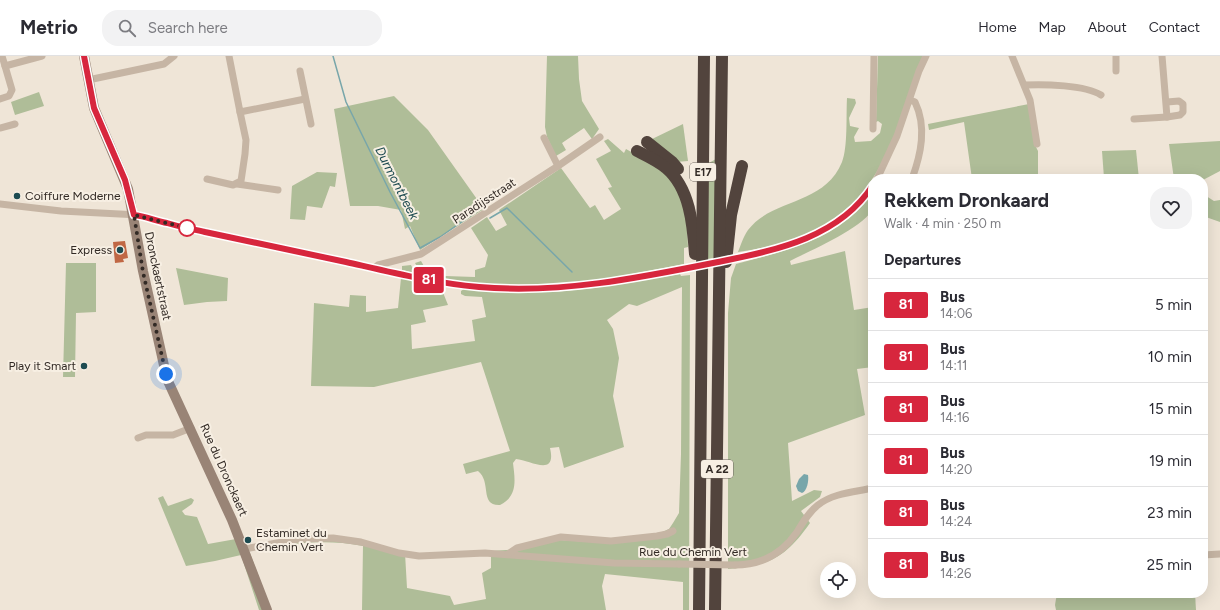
<!DOCTYPE html>
<meta charset="utf-8">
<style>
:root{--surface:#fff;--page:#f2f2f3;--text:#2b2b33;--muted:#7c7c81;--line:#e1e1e2}
body{margin:0;font-family:Figtree,sans-serif;background:var(--page);color:var(--text);height:100vh;display:flex;flex-direction:column;font-size:15px;white-space:nowrap}
*{box-sizing:border-box;margin:0}
p{font-size:13px;color:var(--muted)}
.icon{flex:none;width:22px;height:22px;fill:none;stroke:currentColor;stroke-width:2;stroke-linecap:round;stroke-linejoin:round}
.map{position:relative;flex:1;overflow:hidden}
.details{position:absolute;left:868px;top:118px;width:340px;height:424px;display:flex;flex-direction:column;background:var(--surface);border-radius:16px;box-shadow:0 4px 16px #0002}
.details>*{flex:none}
.badge{padding:0 8px;border-radius:3px;font-size:14px;line-height:26px}
.controls{position:absolute;left:820px;top:506px;display:grid;gap:8px}
.controls a{display:grid;place-items:center;width:36px;height:36px;border-radius:50%;background:var(--surface);box-shadow:0 4px 16px #0002;font-size:20px}
.you{position:absolute;width:20px;height:20px;margin:-10px;border:3px solid #fff;border-radius:50%;background:#1a73e8;box-shadow:0 0 0 6px #1a73e833}
.map>.badge{position:absolute;translate:-50% -50%;box-shadow:0 0 0 2px #fff}
h2{padding:0 16px;font-size:15px;line-height:36px}
.round{display:grid;place-items:center;flex:none;width:42px;height:42px;border-radius:16px;background:var(--page)}
.head{display:flex;align-items:center;justify-content:space-between;height:68px;padding:0 16px}
h1{font-size:19px;font-weight:700;line-height:30px}
ul{padding:0;list-style:none}
li{display:flex;align-items:center;gap:12px;height:52px;padding:0 16px;border-top:1px solid var(--line)}
li div{flex:1}
li b{display:block;font-size:15px}
li em{font-style:normal}
li .badge{min-width:44px;font-weight:700;text-align:center}
header{display:flex;align-items:center;gap:24px;box-sizing:border-box;height:56px;padding:0 20px;background:var(--surface);border-bottom:1px solid var(--line)}
header strong{font-size:19px}
nav{display:flex;gap:22px;margin-inline-start:auto;font-size:14px}
.search{width:280px;height:36px;background:var(--page);display:flex;align-items:center;gap:10px;box-sizing:border-box;padding:0 14px;border-radius:16px;color:var(--muted);font-size:15px}
.map>svg:first-child{display:block}
</style>
<header>
<strong>Metrio</strong>
<div class="search"><svg class="icon" aria-label="search" viewBox="0 0 24 24"><circle cx="10" cy="10" r="6"/><path d="M15 15l6 6"/></svg>Search here</div>
<nav><a>Home</a><a>Map</a><a>About</a><a>Contact</a></nav>
</header>
<div class="map">
<svg width="1220" height="554" viewBox="0 0 1220 554">
<rect width="100%" height="100%" fill="#efe5d7"/>
<!-- green -->
<g fill="#afbd98">
<polygon points="547,0 578,0 579,23 582,45 599,73 592,83 584,72 562,87 566,94 556,100 547,81 545,71"/>
<path d="M 878,0 L 923,0 C 902,55 888,121 840,160 C 826,171 808,178 792,184 C 775,190 756,193 738,196 C 741,189 743,181 748,174 C 772,142 824,150 842,106 C 848,91 846,59 847,42 L 855,43 L 856,47 L 849,62 L 850,70 L 859,72 L 854,81 L 855,86 L 871,85 L 880,77 L 882,68 L 878,65 L 876,66 Z"/>
<polygon points="39,36 44,50 15,59 11,46"/>
<polygon points="394,40 428,74 484,153 420,194 410,170 405,173 401,154 378,150 350,150 334,53"/>
<polygon points="1029,48 1035,89 1038,95 1038,123 972,123 964,66 929,74 928,68"/>
<polygon points="683,68 688,105 676,106 650,84"/>
<path d="M 608,83 L 624,97 L 626,93 L 662,113 L 681,137 L 687,169 L 688,191 L 684,192 L 684,208 C 634,218 584,228 533,229 C 490,230 444,225 402,214 L 402,210 L 411,209 L 414,215 L 419,214 L 415,207 L 421,205 L 428,217 L 445,215 L 445,220 L 475,221 L 475,214 L 485,211 L 488,199 L 471,172 L 487,161 L 496,175 L 507,169 L 499,154 L 561,112 L 590,152 L 595,149 L 604,164 L 621,153 L 608,132 L 612,131 L 596,103 L 611,95 L 604,85 Z"/>
<polygon points="1220,85 1220,115 1203,124 1174,123 1169,88"/>
<polygon points="1136,94 1139,123 1104,122 1102,95"/>
<polygon points="716,103 714,202 706,203 707,108"/>
<polygon points="317,116 337,117 335,131 330,130 322,152 307,150 305,164 290,163 292,130"/>
<path d="M 873,136 C 873,141 874,148 873,152 C 866,171 809,195 790,205 L 791,209 L 845,195 L 854,254 L 873,251 L 873,311 L 857,313 L 865,359 L 788,387 L 792,445 L 814,434 L 822,435 L 820,441 L 801,455 L 810,467 C 786,501 770,510 728,513 L 728,257 L 731,222 L 736,208 C 788,194 840,183 873,136 Z"/>
<polygon points="1203,138 1214,145 1220,144 1220,166 1203,160"/>
<polygon points="66,207 96,207 96,256 76,257 75,321 63,321"/>
<polygon points="176,212 228,222 227,245 207,246 184,249"/>
<path d="M 680,218 L 681,220 L 690,219 L 689,554 L 683,554 L 683,526 L 605,518 L 602,530 L 606,554 L 362,554 L 363,490 C 330,484 305,486 273,491 L 320,479 L 405,497 L 407,532 L 450,540 L 454,549 L 486,543 L 482,517 L 491,512 L 491,495 L 523,493 L 560,484 L 608,487 L 660,477 L 669,473 L 673,467 L 679,457 L 681,398 L 682,231 L 637,250 L 629,248 L 607,264 L 613,273 L 619,302 L 613,340 L 624,391 L 564,412 L 559,391 L 550,392 C 557,422 530,404 516,403 L 513,407 C 515,424 518,440 500,449 C 479,450 492,426 478,415 L 466,418 L 463,408 L 510,395 L 481,306 L 374,331 L 311,330 L 314,247 L 349,251 L 350,239 L 366,240 L 366,256 L 398,252 L 401,222 L 440,229 L 448,249 L 423,254 L 426,266 L 411,269 L 412,293 L 475,285 L 472,264 L 486,261 L 482,241 L 465,240 L 461,238 L 461,235 L 464,233 L 554,236 L 594,232 Z"/>
<polygon points="163,440 168,450 191,442 194,444 192,448 182,455 185,459 197,461 208,488 236,483 250,497 271,554 259,554 241,499 215,505 186,510 158,442"/>
<polygon points="1057,537 1195,537 1196,554 1056,554 1055,549"/>
</g>
<!-- water -->
<path fill="#78a6aa" d="M 804,418 L 808,419 C 809,425 807,435 802,437 L 798,435 L 796,430 L 799,423 Z"/>
<g fill="none" stroke-linecap="round" stroke-linejoin="round">
<!-- stream -->
<g stroke="#78a6aa" stroke-width="1.5">
<polyline points="333,0 346,46 390,136 420,192 440,181 483,151"/>
<polyline points="490,162 507,152 572,216"/>
</g>
</g>
<!-- building -->
<polygon fill="#c06744" points="125,185 128,202 123,203 124,206 115,207 113,186"/>
<g fill="none" stroke-linecap="round" stroke-linejoin="round">
<!-- minor -->
<g stroke="#c6b5a4" stroke-width="7">
<polyline points="2,0 5,10 42,0"/>
<polyline points="229,0 240,56 305,43"/>
<polyline points="1012,0 1030,44 1037,88"/>
<polyline points="300,15 311,68"/>
<polyline points="1116,15 1116,0"/>
<polyline points="88,24 164,8 174,0"/>
<path d="M 1025,29 C 1044,28 1085,29 1101,39"/>
<polyline points="0,43 9,40 12,34 5,10"/>
<path d="M 910,44 L 915,46 C 927,71 921,98 912,123"/>
<polyline points="1167,46 1179,45 1183,48 1183,56 1180,59 1167,61"/>
<polyline points="1134,63 1167,61 1162,0"/>
<polyline points="0,72 15,68"/>
<polyline points="873,73 874,0"/>
<polyline points="544,82 558,110"/>
<polyline points="207,123 233,129 241,125 245,98 246,84 240,56"/>
<polyline points="877,123 897,80 919,15 926,0"/>
<polyline points="237,128 278,134"/>
<polyline points="0,148 61,155 139,159 181,171 396,217 435,225 479,231 553,232 632,223 676,214"/>
<path d="M 745,200 C 795,189 844,174 873,129"/>
<polyline points="374,212 378,209 421,198 558,110 600,81"/>
<polyline points="138,382 146,379 173,379 191,372"/>
<polyline points="244,493 299,483 333,482 361,486 399,497 419,500 485,497 614,507 679,508"/>
<polyline points="508,498 517,492 561,481 611,485 657,480 667,478 673,475"/>
<polyline points="1203,499 1220,498"/>
<path d="M 735,509 C 762,509 782,498 797,476 C 803,466 809,456 818,449 C 833,437 855,436 873,432"/>
</g>
<!-- secondary -->
<polyline stroke="#998476" stroke-width="10" points="84,0 94,52 128,133 143,215 167,323 232,464 267,554"/>
<!-- motorway -->
<g stroke="#52443d" stroke-width="12">
<polyline points="647,86 672,106 678,113"/>
<path d="M 637,95 C 647,100 658,105 666,112 C 690,132 693,169 695,198"/>
<polyline points="726,206 731,159 742,110"/>
<polyline points="699,554 704,0"/>
<polyline points="715,554 722,0"/>
</g>
<!-- minor-bridge -->
<g stroke="#c6b5a4" stroke-width="7">
<polyline points="676,214 745,200"/>
<polyline points="679,508 735,509"/>
</g>
</g>
<g fill="none" stroke-linecap="round" stroke-linejoin="round">
<!-- line casing -->
<g stroke="#fff" stroke-width="9">
<path id="line" d="M 84,0 L 94,52 L 125,124 L 134,159 C 145,160 156,165 167,167 C 180,171 193,173 205,176 C 252,186 299,196 346,206 C 390,216 434,227 479,231 C 560,238 639,222 718,206 C 776,194 839,182 873,129"/>
</g>
<!-- line -->
<use href="#line" stroke="#d7263d" stroke-width="6"/>
<!-- walk -->
<polyline stroke="#322a25" stroke-width="4" stroke-dasharray="0 7.2" points="166,318 143,216 134,159 187,172"/>
</g>
<!-- markers -->
<g fill="#1d4b51" stroke="#f7efe3" stroke-width="1.5">
<circle cx="17" cy="140" r="4"/>
<circle cx="120" cy="194" r="4"/>
<circle cx="84" cy="310" r="4"/>
<circle cx="248" cy="484" r="4"/>
</g>
<circle fill="#fff" stroke="#d7263d" stroke-width="2" cx="187" cy="172" r="8"/>
<g text-anchor="middle" dominant-baseline="central" stroke-width="4" stroke-linejoin="round" paint-order="stroke">
<!-- shield labels -->
<g fill="#f7efe3" stroke="#6d655e" stroke-width="1">
<rect x="690" y="107" width="26" height="18" rx="3"/>
<rect x="701" y="404" width="32" height="18" rx="3"/>
</g>
<g font-size="11" font-weight="bold" fill="#322a25">
<text x="703" y="116">E17</text>
<text x="717" y="413">A 22</text>
</g>
<!-- poi labels -->
<g font-size="12" fill="#322a25" stroke="#f7efe3" text-anchor="start">
<text x="25" y="140">Coiffure Moderne</text>
<text x="112" y="194" text-anchor="end">Express</text>
<text x="76" y="310" text-anchor="end">Play it Smart</text>
<text x="256" y="477">Estaminet du<tspan x="256" dy="14">Chemin Vert</tspan></text>
</g>
<!-- street labels -->
<g font-size="12" fill="#322a25" stroke="#f7efe3">
<text transform="translate(484 145) rotate(-33)">Paradijsstraat</text>
<text transform="translate(158 220) rotate(78)">Dronckaertstraat</text>
<text transform="translate(224 414) rotate(66)">Rue du Dronckaert</text>
<text x="693" y="496">Rue du Chemin Vert</text>
</g>
<!-- water labels -->
<g font-size="13" font-style="italic" fill="#1d4b51" stroke="#f7efe3">
<text transform="translate(397 127) rotate(63)">Durmontbeek</text>
</g>
</g>
</svg>
<div class="controls">
<a><svg class="icon" aria-label="locate" viewBox="0 0 24 24"><circle cx="12" cy="12" r="6"/><path d="M12 2v4M12 18v4M2 12h4M18 12h4"/></svg></a>
</div>
<div class="you" style="left:166px;top:318px"></div>
<b class="badge" style="left:429px;top:224px;background:#d7263d;color:#fff">81</b>
<section class="details">
<div class="head"><div><h1>Rekkem Dronkaard</h1><p>Walk · 4 min · 250 m</p></div><a class="round"><svg class="icon" aria-label="heart" viewBox="0 0 24 24"><path d="M12 20l-8-8c-3-5 5-10 8-4 3-6 11-1 8 4z"/></svg></a></div>
<h2>Departures</h2>
<ul>
<li><span class="badge" style="background:#d7263d;color:#fff">81</span><div><b>Bus</b><p>14:06</p></div><em>5 min</em></li>
<li><span class="badge" style="background:#d7263d;color:#fff">81</span><div><b>Bus</b><p>14:11</p></div><em>10 min</em></li>
<li><span class="badge" style="background:#d7263d;color:#fff">81</span><div><b>Bus</b><p>14:16</p></div><em>15 min</em></li>
<li><span class="badge" style="background:#d7263d;color:#fff">81</span><div><b>Bus</b><p>14:20</p></div><em>19 min</em></li>
<li><span class="badge" style="background:#d7263d;color:#fff">81</span><div><b>Bus</b><p>14:24</p></div><em>23 min</em></li>
<li><span class="badge" style="background:#d7263d;color:#fff">81</span><div><b>Bus</b><p>14:26</p></div><em>25 min</em></li>
</ul>
</section>
</div>
